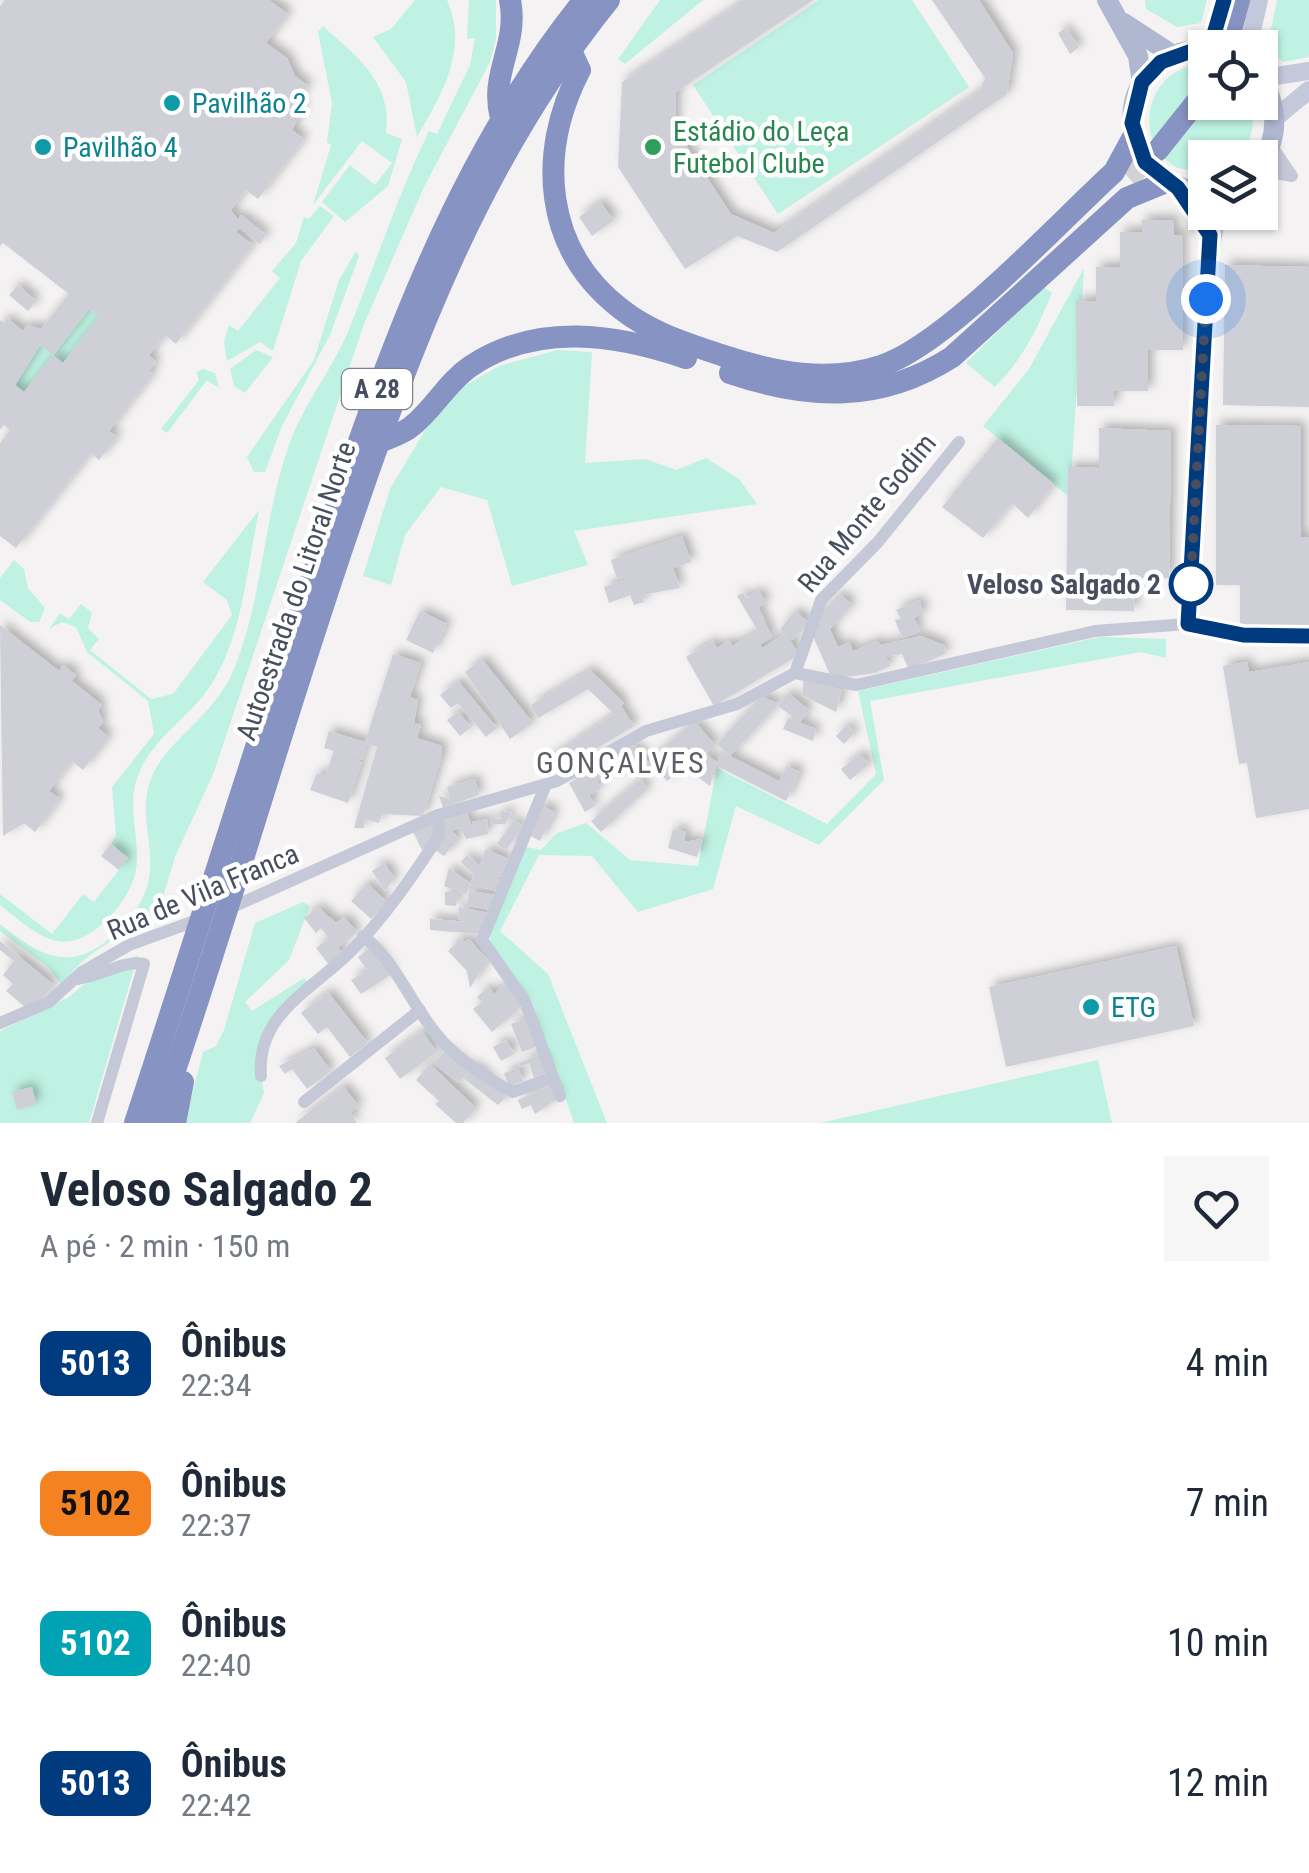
<!DOCTYPE html>
<html lang="pt">
<meta charset="utf-8">
<style>
:root{--surface:#fff;--page:#f6f6f7;--text:#1f2937;--muted:#747a83}
body{margin:0;font-family:"Roboto Condensed",sans-serif;background:var(--page);color:var(--text);height:100vh;display:flex;flex-direction:column;font-size:38px;white-space:nowrap}
*{box-sizing:border-box;margin:0}
p{font-size:32px;color:var(--muted)}
.icon{flex:none;width:55px;height:55px;fill:none;stroke:currentColor;stroke-width:2;stroke-linecap:round;stroke-linejoin:round}
.map{position:relative;height:1123px;overflow:hidden}
.drawer{display:flex;flex-direction:column;background:var(--surface);flex:1}
.drawer>*{flex:none}
.badge{padding:0 20px;border-radius:15px;font-size:35px;line-height:65px}
.fabs{position:absolute;left:1188px;top:30px;display:grid;gap:20px}
.fabs a{display:grid;place-items:center;width:90px;height:90px;border-radius:0px;background:var(--surface);box-shadow:0 2px 8px #0004;font-size:50px}
.you{position:absolute;width:50px;height:50px;margin:-25px;border:8px solid #fff;border-radius:50%;background:#1a73e8;box-shadow:0 0 0 15px #1a73e833}
.map>.badge{position:absolute;translate:-50% -50%;box-shadow:0 0 0 5px #fff}
.round{display:grid;place-items:center;flex:none;width:105px;height:105px;border-radius:0px;background:var(--page)}
.overview{display:flex;align-items:center;justify-content:space-between;height:170px;padding:0 40px}
h1{font-size:48px;font-weight:700;line-height:75px}
ul{padding:0;list-style:none}
li{display:flex;align-items:center;gap:30px;height:140px;padding:0 40px}
li div{flex:1}
li b{display:block;font-size:38px}
li em{font-style:normal}
li .badge{min-width:110px;font-weight:700;text-align:center}
.map>svg:first-child{display:block}
</style>
<div class="map">
<svg width="1309" height="1123" viewBox="0 0 1309 1123">
<defs>
<filter id="shadow"><feDropShadow dx="5" dy="-5" stdDeviation="5" flood-color="#0004"/></filter>
</defs>
<rect width="100%" height="100%" fill="#f4f2f2"/>
<!-- green -->
<g fill="#bff2e2">
<path d="M 415,0 L 447,0 C 469,49 442,94 417,137 L 406,82 L 373,37 L 391,29 Z"/>
<path d="M 469,0 L 496,0 L 496,39 L 490,62 L 425,185 L 364,324 L 214,772 L 175,857 L 157,917 C 122,935 85,951 62,985 L 48,967 L 0,931 L 0,924 C 49,965 82,973 128,920 C 174,867 131,826 152,776 C 168,739 214,717 234,669 C 263,598 263,520 288,448 C 302,406 333,369 350,327 C 376,262 398,195 429,131 L 437,134 L 470,65 L 475,38 L 467,39 Z"/>
<polygon points="660,0 703,0 625,64 618,59"/>
<polygon points="819,0 912,0 969,87 778,214 693,85"/>
<polygon points="1145,0 1207,0 1201,23 1177,27 1146,9"/>
<polygon points="1277,0 1309,0 1309,57 1283,62 1267,49"/>
<path d="M 323,26 C 357,57 393,83 386,133 L 402,139 L 388,186 L 345,222 L 322,202 L 350,165 L 375,185 L 392,163 L 362,141 L 313,205 L 331,145 L 327,142 L 332,103 L 318,32 Z"/>
<path d="M 1205,65 L 1199,91 L 1153,142 C 1140,105 1163,63 1205,65 Z"/>
<path d="M 1210,103 L 1250,103 C 1256,123 1252,140 1240,157 L 1205,158 L 1205,173 L 1177,168 L 1162,157 Z"/>
<polygon points="320,206 334,216 301,261 273,351 260,342 227,361 224,342 229,325 238,331 280,278 272,271 296,243 304,217 309,219"/>
<polygon points="356,251 359,256 330,335 282,426 265,472 254,472 247,457 314,360 339,280"/>
<polygon points="1084,268 1070,498 983,426 1029,369"/>
<path d="M 1043,287 L 1052,293 C 1037,329 1023,359 995,387 L 966,363 Z"/>
<polygon points="89,309 99,317 63,363 24,392 15,385 40,345 53,355"/>
<polygon points="256,350 273,357 245,393 234,386 230,369"/>
<polygon points="558,350 592,352 585,463 645,459 676,470 706,458 739,479 757,504 574,531 588,565 512,586 487,500 441,487 405,535 391,585 363,576 390,489 444,398 499,366"/>
<polygon points="203,369 215,373 219,388 207,380 167,433 161,429 199,380 196,372"/>
<path d="M 259,510 C 247,567 243,635 211,685 C 191,716 153,738 139,773 C 125,807 141,837 136,870 C 131,900 91,948 57,941 C 35,936 17,918 0,905 L 0,894 L 52,934 L 83,894 L 94,902 L 128,858 L 111,844 L 116,836 L 112,787 L 154,734 L 148,701 L 87,652 L 76,627 L 62,622 L 49,629 L 60,613 L 69,619 L 81,604 L 92,613 L 88,628 L 99,639 L 90,650 L 151,699 L 173,694 L 232,615 L 227,600 L 203,582 Z"/>
<polygon points="14,560 24,569 28,588 45,608 39,622 30,622 0,600 0,578"/>
<polygon points="1100,637 1166,639 1166,658 1141,652 870,701 884,780 819,845 736,806 713,889 638,912 592,856 539,855 500,931 548,974 607,1123 574,1123 531,999 492,951 490,940 491,922 523,846 541,850 557,833 586,823 630,860 698,866 717,768 827,824 876,774 858,691"/>
<polygon points="303,902 310,906 289,960 245,1002 252,1011 304,978 310,985 276,1019 261,1076 264,1093 250,1123 185,1123 203,1052 216,1046 224,1030 255,923"/>
<polygon points="138,955 89,1123 0,1123 0,1031 69,997 100,971"/>
<polygon points="1098,1060 1112,1123 820,1123"/>
</g>
<!-- building -->
<g fill="#cecfd7" fill-rule="evenodd" filter="url(#shadow)">
<path d="M 5,0 L 269,0 L 288,14 L 266,43 L 287,58 L 295,76 L 308,86 L 297,101 L 303,106 L 292,130 L 304,139 L 258,199 L 246,190 L 231,210 L 238,220 L 241,215 L 266,235 L 260,244 L 240,228 L 236,232 L 253,245 L 176,344 L 165,335 L 149,355 L 156,362 L 149,371 L 153,374 L 109,431 L 117,437 L 99,460 L 91,453 L 16,548 L 0,536 L 0,443 L 10,430 L 4,425 L 0,430 L 0,320 L 4,323 L 7,318 L 23,331 L 28,325 L 41,329 L 69,294 L 3,243 L 0,246 L 0,6 ZM 89,309 L 99,317 L 63,363 L 53,355 L 24,392 L 15,385 L 40,345 L 53,355 Z"/>
<polygon points="745,0 813,0 676,92 675,129 731,214 774,233 980,91 985,78 932,0 979,0 1013,53 1007,94 777,252 737,236 685,269 618,167 622,82"/>
<polygon points="1065,28 1079,47 1070,54 1058,33"/>
<polygon points="600,202 614,220 592,236 579,217"/>
<polygon points="1142,220 1174,220 1174,235 1182,235 1183,350 1148,350 1148,391 1114,391 1114,406 1077,406 1076,301 1096,301 1096,267 1120,267 1120,232 1142,232"/>
<polygon points="1225,265 1309,267 1309,407 1223,405"/>
<polygon points="18,285 36,301 28,311 9,295"/>
<polygon points="1216,425 1301,426 1301,537 1309,537 1309,633 1240,629 1240,585 1216,585"/>
<polygon points="1099,428 1171,431 1169,578 1135,578 1134,611 1066,610 1068,467 1099,468"/>
<polygon points="998,438 1054,484 1028,518 1012,503 983,538 942,507"/>
<polygon points="682,536 691,562 673,568 680,588 642,595 644,602 634,605 630,595 609,603 604,587 630,578 617,579 611,560"/>
<polygon points="759,591 766,603 758,607 772,637 760,645 762,648 785,634 780,629 795,611 809,623 793,640 788,636 799,655 714,706 686,657 713,641 717,648 729,641 732,646 758,631 737,596 743,593 746,598"/>
<polygon points="840,594 852,605 830,629 838,647 849,642 853,651 877,641 881,645 921,636 944,645 945,654 909,670 902,654 890,656 886,657 890,666 875,673 832,679 808,625"/>
<polygon points="919,600 924,613 914,618 920,631 902,638 895,620 901,619 896,610"/>
<polygon points="420,611 447,624 433,653 406,640"/>
<polygon points="0,625 59,671 63,665 76,675 72,681 102,705 98,710 103,722 98,728 109,737 83,770 72,761 49,791 60,799 35,832 24,823 3,836"/>
<polygon points="393,654 421,663 410,697 418,700 414,723 421,725 417,738 442,746 442,755 423,816 382,814 379,823 365,819 364,828 354,828 377,747 367,744 362,760 349,756 362,762 348,803 310,790 317,773 325,776 334,751 324,748 329,731 365,742"/>
<polygon points="482,659 533,723 510,739 465,672"/>
<polygon points="1247,662 1249,672 1309,662 1309,809 1256,818 1247,763 1239,764 1223,666"/>
<polygon points="590,670 624,703 621,706 634,726 552,775 545,763 550,758 614,714 588,689 538,718 531,705"/>
<polygon points="804,678 842,690 836,712 802,695"/>
<polygon points="458,681 497,728 486,737 458,703 451,708 440,695"/>
<polygon points="788,693 809,710 800,722 778,706"/>
<polygon points="761,696 779,704 730,756 717,744"/>
<polygon points="458,712 471,727 460,736 447,720"/>
<polygon points="788,718 816,729 813,741 783,729"/>
<polygon points="697,724 715,745 701,757 692,747 680,758 687,764 667,781 649,761 686,728"/>
<polygon points="847,725 855,732 844,744 836,736"/>
<polygon points="635,745 654,769 638,779 630,771 616,776 614,772 597,781 601,788 589,795 595,806 585,812 569,783"/>
<polygon points="720,751 779,781 786,766 800,772 786,801 717,766"/>
<polygon points="705,754 717,762 710,786 692,773"/>
<polygon points="860,754 869,764 850,780 841,769"/>
<polygon points="475,779 479,795 443,808 439,796 450,799 447,787"/>
<polygon points="641,779 647,789 601,832 591,821"/>
<polygon points="541,805 555,812 540,841 525,833"/>
<polygon points="501,811 512,813 505,824 490,824 491,818 501,819"/>
<polygon points="467,813 474,832 472,822 487,819 488,834 466,839 461,828 452,830 458,839 444,856 435,850 443,820"/>
<polygon points="514,820 523,826 506,850 497,844"/>
<polygon points="431,823 437,835 422,850 413,832"/>
<polygon points="673,829 686,832 684,842 702,839 697,857 668,848"/>
<polygon points="111,844 128,858 119,870 101,856"/>
<polygon points="486,849 508,859 500,878 489,875 503,881 499,891 470,885 474,875 461,862 467,855 479,866"/>
<polygon points="384,863 394,878 385,891 372,871"/>
<polygon points="449,868 470,883 467,894 444,886"/>
<polygon points="367,883 387,902 371,919 351,901"/>
<polygon points="469,891 497,895 491,910 467,906"/>
<polygon points="445,892 458,892 456,906 445,905"/>
<polygon points="318,907 336,923 344,917 357,932 338,948 344,955 330,966 316,948 329,938 321,928 316,933 304,918"/>
<polygon points="459,907 489,913 480,934 430,930 430,919 469,922 458,919"/>
<polygon points="461,938 465,942 469,939 488,960 470,988 467,971 448,951"/>
<polygon points="0,941 54,985 31,1012 6,991 13,984 3,975 14,961 0,950"/>
<polygon points="373,946 392,974 361,994 351,980 367,970 358,957"/>
<polygon points="1176,946 1194,1026 1006,1067 989,987"/>
<polygon points="505,984 523,1005 492,1032 473,1009 482,1002 477,997 488,987 494,994"/>
<polygon points="328,992 368,1043 350,1057 327,1027 318,1034 301,1013"/>
<polygon points="528,1018 538,1046 522,1052 511,1024"/>
<polygon points="422,1031 437,1052 400,1079 385,1058"/>
<polygon points="506,1040 514,1054 501,1061 493,1047"/>
<polygon points="314,1048 331,1071 307,1089 292,1069 285,1074 279,1066"/>
<polygon points="445,1050 470,1068 459,1083 434,1064"/>
<polygon points="541,1054 548,1072 534,1078 529,1063 520,1067 519,1063"/>
<polygon points="430,1064 476,1108 463,1123 456,1123 435,1104 439,1101 416,1080"/>
<polygon points="475,1065 506,1097 498,1105 463,1078"/>
<polygon points="518,1068 523,1081 509,1087 504,1073"/>
<polygon points="552,1084 559,1098 535,1114 531,1105 522,1109 518,1100"/>
<polygon points="343,1086 359,1106 350,1113 357,1123 295,1123"/>
<polygon points="32,1087 36,1104 17,1110 12,1092"/>
</g>
<g fill="none" stroke-linecap="round" stroke-linejoin="round">
<!-- highway-tunnel -->
<polyline stroke="#d2d1d5" stroke-width="22" stroke-dasharray="22 11" stroke-linecap="butt" points="1128,177 1158,150"/>
<!-- street -->
<g stroke="#c5c9d7" stroke-width="12">
<polyline points="1260,170 1292,176 1271,145"/>
<polyline points="795,673 821,600 878,542 959,442"/>
<polyline points="546,784 482,940 525,1001 560,1096"/>
<polyline points="228,909 438,815 557,781 646,731 737,704 795,673 856,685 1095,631 1187,624"/>
<path d="M 363,936 C 398,964 410,1003 438,1036 C 455,1057 489,1081 513,1092 L 553,1077"/>
<path d="M 77,979 C 98,977 126,959 144,964 L 97,1123"/>
<polyline points="0,1023 49,1002 82,972 129,945 200,919"/>
<path d="M 261,1076 C 256,1014 312,990 350,952 C 383,920 414,874 439,836 L 438,815"/>
<polyline points="304,1102 420,1010"/>
</g>
<!-- secondary -->
<g stroke="#c4c8db" stroke-width="18">
<polyline points="1200,48 1214,33 1224,0"/>
<polyline points="1248,48 1259,0"/>
<polyline points="1262,78 1309,71"/>
<polyline points="1275,118 1309,90"/>
<polyline points="1179,188 1210,235"/>
<polyline points="1218,212 1208,261 1187,624 1243,635 1309,636"/>
</g>
<!-- primary -->
<g stroke="#b0b7d1" stroke-width="20">
<polyline points="1107,0 1138,56 1142,83"/>
<polyline points="1124,23 1173,55"/>
<path d="M 1205,49 C 1109,51 1107,185 1205,192"/>
<path d="M 1260,76 C 1278,104 1280,137 1260,164"/>
</g>
<!-- highway -->
<g stroke="#8793c2" stroke-width="22">
<polyline points="1230,34 1239,0"/>
<path d="M 571,51 L 580,70 C 537,153 543,249 621,309 C 651,333 689,344 724,356 C 776,373 828,383 881,366 C 946,345 1059,222 1114,172 L 1133,137"/>
<path d="M 501,118 C 489,73 519,46 510,0"/>
<polyline points="1158,150 1205,91"/>
<path d="M 730,373 C 810,400 880,403 952,357 L 1127,198 L 1166,182"/>
<path d="M 378,443 C 388,438 403,434 412,426 C 434,409 447,382 471,366 C 537,322 616,334 686,358"/>
<path d="M 135,1123 C 199,929 258,734 324,542 C 390,350 455,160 584,0"/>
<path d="M 157,1123 C 224,930 279,734 345,540 C 410,348 480,159 609,0"/>
<polyline points="175,1123 183,1082"/>
</g>
</g>
<g fill="none" stroke-linecap="round" stroke-linejoin="round">
<!-- line casing -->
<g stroke="#fff" stroke-width="22">
<polyline id="line" points="1224,0 1214,34 1200,48 1161,62 1142,82 1132,123 1145,162 1178,188 1210,235 1188,624 1243,635 1309,636"/>
</g>
<!-- line -->
<use href="#line" stroke="#003b80" stroke-width="15"/>
<!-- walk -->
<polyline stroke="#484e60" stroke-width="10" stroke-dasharray="0 18" points="1191,584 1190,597 1206,299"/>
</g>
<!-- markers -->
<g fill="#0f9aa8" stroke="#fff" stroke-width="4">
<circle cx="172" cy="103" r="10"/>
<circle cx="43" cy="147" r="10"/>
<circle cx="1091" cy="1007" r="10"/>
</g>
<circle fill="#2e9e5b" stroke="#fff" stroke-width="4" cx="653" cy="147" r="10"/>
<circle fill="#fff" stroke="#003b80" stroke-width="5" cx="1191" cy="584" r="20"/>
<g text-anchor="middle" dominant-baseline="central" stroke-width="9" stroke-linejoin="round" paint-order="stroke">
<!-- shield labels -->
<rect fill="#fff" stroke="#7f8390" stroke-width="2.5" x="342" y="369" width="70" height="40" rx="8"/>
<g font-size="25" font-weight="bold" fill="#484e60">
<text x="377" y="389">A 28</text>
</g>
<!-- culture labels -->
<g font-size="28" fill="#0d838f" stroke="#fff" text-anchor="start">
<text x="192" y="103">Pavilhão 2</text>
<text x="63" y="147">Pavilhão 4</text>
<text x="1111" y="1007">ETG</text>
</g>
<!-- leisure labels -->
<g font-size="28" fill="#27864d" stroke="#fff" text-anchor="start">
<text x="673" y="131">Estádio do Leça<tspan x="673" dy="32">Futebol Clube</tspan></text>
</g>
<!-- street labels -->
<g font-size="28" fill="#484e60" stroke="#fff">
<text transform="translate(867 513) rotate(-50)">Rua Monte Godim</text>
<text transform="translate(296 591) rotate(-71)">Autoestrada do Litoral Norte</text>
<text transform="translate(203 892) rotate(-23)">Rua de Vila Franca</text>
</g>
<!-- stop labels -->
<g font-size="28" font-weight="bold" fill="#484e60" stroke="#fff" text-anchor="end">
<text x="1161" y="584">Veloso Salgado 2</text>
</g>
<!-- neighbourhood labels -->
<g font-size="30" letter-spacing="2.5" fill="#5d5f67" stroke="#fff">
<text x="621" y="762">GONÇALVES</text>
</g>
</g>
</svg>
<div class="fabs">
<a><svg class="icon" aria-label="locate" viewBox="0 0 24 24"><circle cx="12" cy="12" r="6"/><path d="M12 2v4M12 18v4M2 12h4M18 12h4"/></svg></a>
<a><svg class="icon" aria-label="layers" viewBox="0 0 24 24"><path d="M12 4l9 5-9 5-9-5zM3 14l9 5 9-5"/></svg></a>
</div>
<div class="you" style="left:1206px;top:299px"></div>
</div>
<section class="drawer">
<div class="overview"><div><h1>Veloso Salgado 2</h1><p>A pé · 2 min · 150 m</p></div><a class="round"><svg class="icon" aria-label="heart" viewBox="0 0 24 24"><path d="M12 20l-8-8c-3-5 5-10 8-4 3-6 11-1 8 4z"/></svg></a></div>
<ul>
<li><span class="badge" style="background:#003b80;color:#fff">5013</span><div><b>Ônibus</b><p>22:34</p></div><em>4 min</em></li>
<li><span class="badge" style="background:#f58220;color:#111">5102</span><div><b>Ônibus</b><p>22:37</p></div><em>7 min</em></li>
<li><span class="badge" style="background:#00a3b4;color:#fff">5102</span><div><b>Ônibus</b><p>22:40</p></div><em>10 min</em></li>
<li><span class="badge" style="background:#003b80;color:#fff">5013</span><div><b>Ônibus</b><p>22:42</p></div><em>12 min</em></li>
</ul>
</section>
